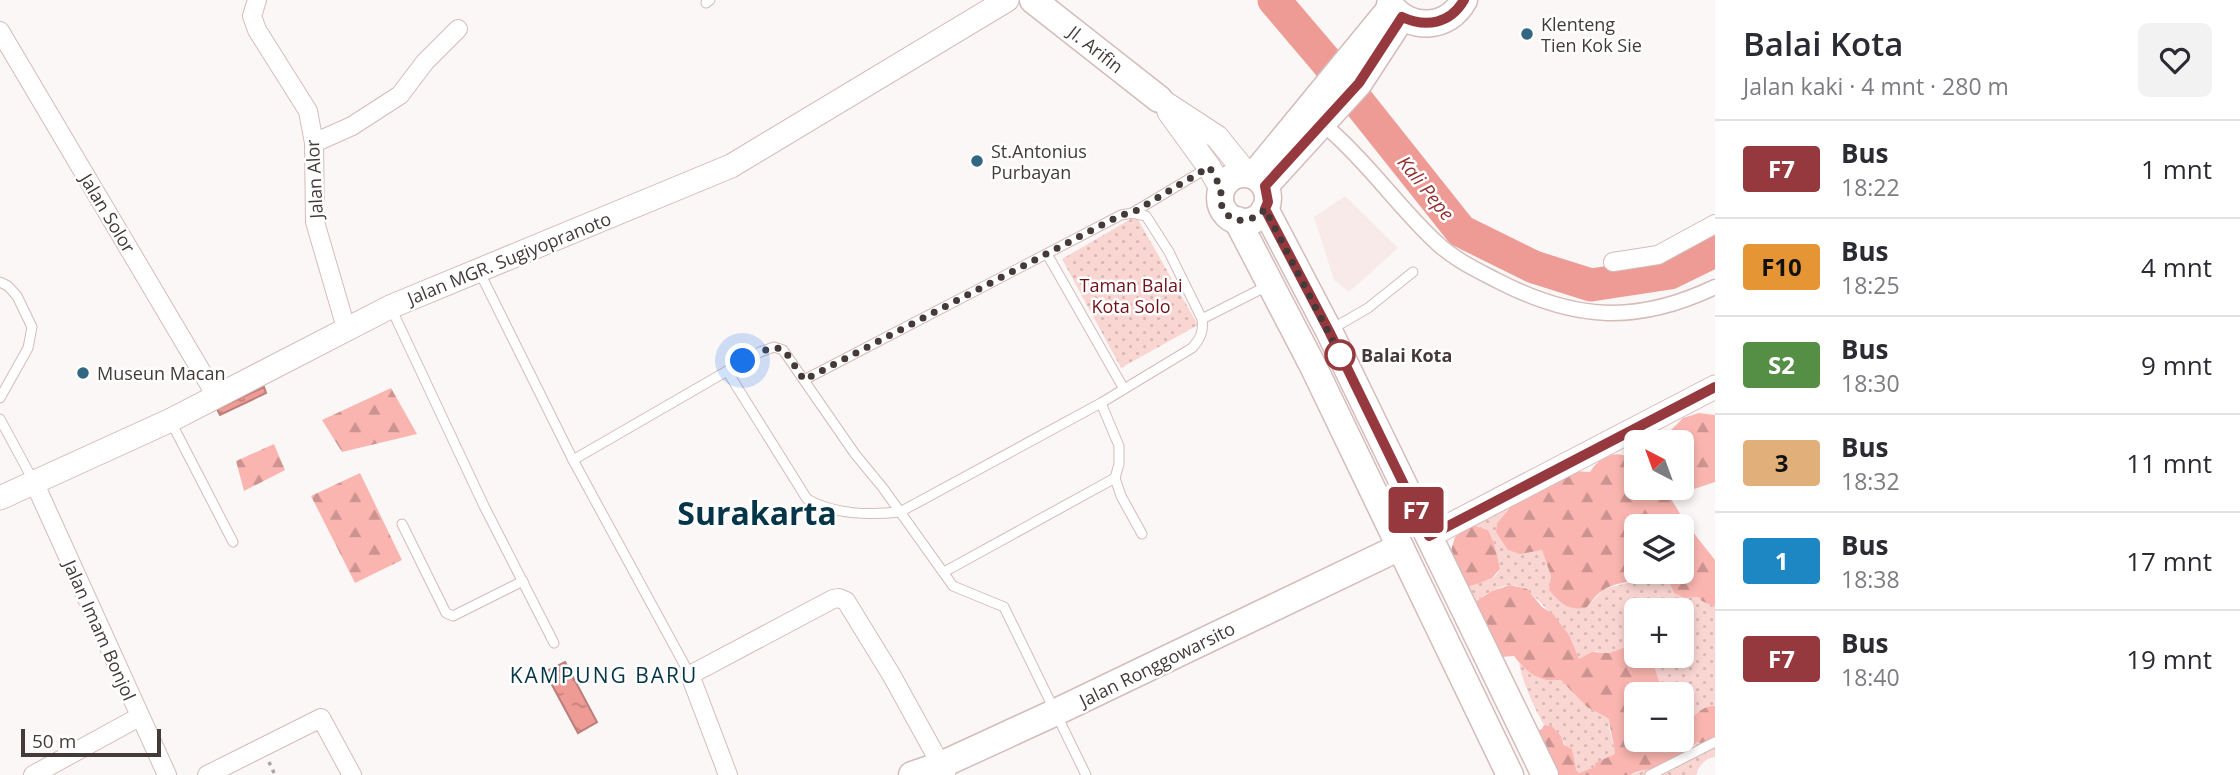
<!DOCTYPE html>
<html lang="id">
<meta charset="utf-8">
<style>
:root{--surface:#fff;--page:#f2f2f3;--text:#2b2b33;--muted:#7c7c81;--line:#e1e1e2}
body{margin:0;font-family:"Open Sans",sans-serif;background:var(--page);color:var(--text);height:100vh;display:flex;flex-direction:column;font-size:26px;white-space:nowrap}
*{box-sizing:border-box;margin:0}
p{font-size:23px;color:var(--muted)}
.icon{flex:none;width:38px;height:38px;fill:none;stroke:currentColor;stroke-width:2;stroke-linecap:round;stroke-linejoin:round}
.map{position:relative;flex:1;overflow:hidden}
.drawer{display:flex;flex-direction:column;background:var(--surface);width:525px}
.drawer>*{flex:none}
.badge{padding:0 14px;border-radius:5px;font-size:24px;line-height:46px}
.needle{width:46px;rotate:319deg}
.fabs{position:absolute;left:1624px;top:430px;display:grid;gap:14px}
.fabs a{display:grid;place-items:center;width:70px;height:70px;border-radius:10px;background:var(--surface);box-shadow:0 4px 10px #0003;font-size:35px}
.scale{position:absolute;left:21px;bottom:18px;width:140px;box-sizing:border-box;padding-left:7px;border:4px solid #443a3a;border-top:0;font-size:19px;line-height:24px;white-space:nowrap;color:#443a3a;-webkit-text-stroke:5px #fff;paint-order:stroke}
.you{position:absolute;width:35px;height:35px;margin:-18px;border:5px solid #fff;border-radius:50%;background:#1a73e8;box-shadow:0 0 0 10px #1a73e833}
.map>.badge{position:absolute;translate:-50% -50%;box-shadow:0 0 0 4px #fff}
.round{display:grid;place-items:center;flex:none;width:74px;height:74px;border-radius:10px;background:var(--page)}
.summary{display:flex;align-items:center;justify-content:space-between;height:119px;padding:0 28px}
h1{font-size:33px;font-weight:600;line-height:52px}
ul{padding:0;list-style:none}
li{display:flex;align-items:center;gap:21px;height:98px;padding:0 28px;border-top:2px solid var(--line)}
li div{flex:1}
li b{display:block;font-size:26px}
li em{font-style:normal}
li .badge{min-width:77px;font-weight:700;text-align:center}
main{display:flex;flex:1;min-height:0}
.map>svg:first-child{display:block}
</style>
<main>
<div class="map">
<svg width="1715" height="775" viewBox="0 0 1715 775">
<defs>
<pattern id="grass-dots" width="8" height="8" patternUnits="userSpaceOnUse" patternTransform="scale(1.75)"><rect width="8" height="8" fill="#fad6d3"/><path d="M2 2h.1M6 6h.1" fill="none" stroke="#d8b8b6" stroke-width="1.8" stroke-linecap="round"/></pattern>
<pattern id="forest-firs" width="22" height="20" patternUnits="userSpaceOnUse" patternTransform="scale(1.75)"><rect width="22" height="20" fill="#fab5b0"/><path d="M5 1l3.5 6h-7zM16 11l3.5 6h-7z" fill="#cc9490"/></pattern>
<pattern id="water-ripples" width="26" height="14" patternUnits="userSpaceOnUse" patternTransform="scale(1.75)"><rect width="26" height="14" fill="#ee9b96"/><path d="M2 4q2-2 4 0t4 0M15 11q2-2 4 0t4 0" fill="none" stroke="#c27f7b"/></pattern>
</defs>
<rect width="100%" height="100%" fill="#fcf7f7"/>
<!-- built -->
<polygon fill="#f8eae9" points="1345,196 1398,248 1349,292 1334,280 1314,217"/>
<!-- grass -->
<g fill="url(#grass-dots)">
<polygon points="1136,216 1198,325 1121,368 1062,259"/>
<path d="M 1512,504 L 1497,523 L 1496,532 L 1538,551 L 1542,550 L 1551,576 L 1586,608 L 1604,589 L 1631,582 L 1643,572 L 1665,572 L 1667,579 L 1685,598 L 1698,597 L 1715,607 L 1715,706 C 1700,706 1695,721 1682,722 L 1682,695 L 1669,695 L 1659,681 L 1651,656 L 1682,656 L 1682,611 L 1636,611 L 1636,645 L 1609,653 L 1596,651 L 1579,659 C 1569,638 1536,584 1510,585 C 1496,586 1481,598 1470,605 L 1461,589 L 1477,584 L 1480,581 C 1488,580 1497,578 1500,569 C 1497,556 1495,543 1488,530 L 1472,525 Z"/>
<path d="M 1519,663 C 1533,674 1542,683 1561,680 L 1587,707 L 1609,719 L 1609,728 L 1616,754 L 1596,763 L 1596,767 L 1579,773 L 1576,770 L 1561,736 L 1552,726 L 1544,725 C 1534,707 1523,684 1519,663 Z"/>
<path d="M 1697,742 L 1715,750 L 1715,757 C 1706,757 1698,767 1696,775 L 1630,775 L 1651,768 L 1692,749 Z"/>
</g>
<!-- forest -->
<g fill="url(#forest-firs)">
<polygon points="391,388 417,434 342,452 322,420"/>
<path d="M 1699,413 L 1715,415 L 1715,482 L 1670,497 L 1685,522 L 1715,560 L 1715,607 L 1702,601 L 1698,597 L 1685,598 L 1674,593 L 1665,572 L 1682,572 L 1682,527 L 1636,527 L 1636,572 L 1643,572 C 1632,585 1615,581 1602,591 C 1595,595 1591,603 1586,608 C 1567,610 1562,605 1549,590 L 1551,576 L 1542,550 L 1520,554 L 1508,550 L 1496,532 L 1497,523 L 1512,505 L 1529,498 L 1535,492 L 1572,471 L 1590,472 C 1601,455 1618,448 1636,461 L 1636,488 L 1682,488 L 1682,443 L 1658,443 L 1683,418 Z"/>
<polygon points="274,444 285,470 244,491 236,461"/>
<polygon points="360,473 402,560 355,583 311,496"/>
<path d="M 1472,525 L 1488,530 C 1495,543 1497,555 1500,569 L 1492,578 C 1482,582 1472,586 1460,589 L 1450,554 L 1455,537 Z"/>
<path d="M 1510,585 L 1527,589 L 1542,607 L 1553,614 L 1569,635 L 1579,659 L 1592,652 L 1609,653 L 1635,644 L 1636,656 L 1651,656 L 1659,681 L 1669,695 L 1636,695 L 1636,740 L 1682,740 L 1682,722 C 1695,721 1699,705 1715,706 L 1715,750 L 1697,742 C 1689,751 1676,760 1664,765 C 1652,770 1640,769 1630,775 L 1531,775 L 1534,732 L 1542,729 L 1544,725 L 1552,726 L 1561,736 L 1564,745 L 1572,749 L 1576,770 L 1579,773 L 1595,767 L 1595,763 L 1615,754 C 1614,741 1610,731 1609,719 L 1587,707 L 1561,680 C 1540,683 1526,672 1514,656 L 1500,657 L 1470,605 L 1492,591 Z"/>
</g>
<!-- water -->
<g fill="url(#water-ripples)" stroke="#bb7e7a" stroke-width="2">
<polygon points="264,387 266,393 220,415 217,409"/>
<polygon points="565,662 597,722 578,733 545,672"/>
</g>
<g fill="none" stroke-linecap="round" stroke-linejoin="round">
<!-- river -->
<polyline stroke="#ee9b96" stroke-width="33" points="1274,0 1325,60 1461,231 1534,267 1591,285 1670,273 1715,251"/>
<!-- service casing -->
<g stroke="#d4bcba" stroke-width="11">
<g id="service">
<polyline points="706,3 710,0"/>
<polyline points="1132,213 1209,167"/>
<polyline points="1047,254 1124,389"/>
<polyline points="479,271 573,460 690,675"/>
<polyline points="0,282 8,286 17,296 32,327 28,348 0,398"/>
<polyline points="391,308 484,506 554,643"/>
<polyline points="1202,319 1267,286"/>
<polyline points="1330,330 1368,308 1413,272"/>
<path d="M 727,371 L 807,499 C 835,515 869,515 900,512 L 1101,403"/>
<path d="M 804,380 L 1121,215 L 1132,213 L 1146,216 L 1169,252 L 1202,319 C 1204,332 1200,339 1192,348 L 1101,403 L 1119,446 L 1119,464 L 1115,478 L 1121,496 L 1142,534"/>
<polyline points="0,419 34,482"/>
<polyline points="171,422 233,542"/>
<polyline points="573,460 760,352 774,347 783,350 855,454 883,488 953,586 1004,607 1086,775"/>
<polyline points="402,524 446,613 453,616 523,581"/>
<polyline points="944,572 1115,478"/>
<polyline points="1650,775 1715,742"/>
</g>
</g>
<!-- pedestrian casing -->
<g stroke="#d4bcba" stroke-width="17">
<path id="pedestrian" d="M 1331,131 C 1370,165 1399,208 1437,243 C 1454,259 1475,269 1496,280 C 1573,320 1635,325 1715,287"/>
</g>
<!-- minor casing -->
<g stroke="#d4bcba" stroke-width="20">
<g id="minor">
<polyline points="257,0 252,16 257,30 308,111 314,143 315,222 346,328"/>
<polyline points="0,31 216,396"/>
<polyline points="314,143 352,126 400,95 425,62 458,29"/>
<polyline points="1613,262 1658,255 1715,224"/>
<polyline points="35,484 167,775"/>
<polyline points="33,775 139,717"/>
<polyline points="207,775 321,718 352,775"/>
<polyline points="728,775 690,675 833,599 839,598 846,601 892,676 946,774"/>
</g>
</g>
<!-- tertiary casing -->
<g stroke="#d4bcba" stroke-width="25">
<g id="tertiary">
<polyline points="1159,99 1217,137 1247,174"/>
<polyline points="1169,112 1209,167 1222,190"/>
<polyline points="0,498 171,420 390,307 731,166 1007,0"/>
<polyline points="1429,536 1715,387"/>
</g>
</g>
<!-- secondary casing -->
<g stroke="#d4bcba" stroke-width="29">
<g id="secondary">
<polyline points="1033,0 1159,99"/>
<path d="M 1390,5 C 1410,31 1448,30 1464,0"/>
<polyline points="1257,171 1390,9"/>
<circle cx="1244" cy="198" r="24"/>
<polyline points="1265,186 1359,83 1402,17"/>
<polyline points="1265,209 1329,331 1545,775"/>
<polyline points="1237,220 1313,366 1510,775"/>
<polyline points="912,775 941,765 1054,713 1400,547"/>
</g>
</g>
<!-- path -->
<polyline stroke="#aca5a5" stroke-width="3.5" stroke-dasharray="3.5 5" stroke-linecap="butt" points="269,762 275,775"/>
<!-- service -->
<use href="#service" stroke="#fff" stroke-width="9"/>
<!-- pedestrian -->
<use href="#pedestrian" stroke="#fff" stroke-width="14"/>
<!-- minor -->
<use href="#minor" stroke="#fff" stroke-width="18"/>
<!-- tertiary -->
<use href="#tertiary" stroke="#fff" stroke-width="23"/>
<!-- secondary -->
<use href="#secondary" stroke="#fff" stroke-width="26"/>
</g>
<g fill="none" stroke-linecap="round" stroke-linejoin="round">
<!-- line casing -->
<g stroke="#fff" stroke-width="16">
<path id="line" d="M 1464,0 C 1450,24 1426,28 1402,17 L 1359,83 L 1265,186 L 1268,202 L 1265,209 L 1329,331 L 1429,536 L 1715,387"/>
</g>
<!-- line -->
<use href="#line" stroke="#96393f" stroke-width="10"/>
<!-- walk -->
<path stroke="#443a3a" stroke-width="7" stroke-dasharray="0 12.6" d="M 743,361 L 768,349 L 780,348 L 787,354 L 804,380 L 1121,215 L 1132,213 L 1209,167 C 1213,173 1217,180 1220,187 C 1222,192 1220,197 1221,203 C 1227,226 1252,224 1265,209 L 1340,355"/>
</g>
<!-- markers -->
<g fill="#316783" stroke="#fff" stroke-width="2.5">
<circle cx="1527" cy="34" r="7"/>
<circle cx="977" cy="161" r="7"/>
<circle cx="83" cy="373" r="7"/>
</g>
<circle fill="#fff" stroke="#96393f" stroke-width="3.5" cx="1340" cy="355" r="14"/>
<g text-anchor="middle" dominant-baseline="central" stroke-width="5" stroke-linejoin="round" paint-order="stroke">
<!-- poi labels -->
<g font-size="18" fill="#443a3a" stroke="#fff" text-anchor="start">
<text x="1541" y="24">Klenteng<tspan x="1541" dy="21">Tien Kok Sie</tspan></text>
<text x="991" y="151">St.Antonius<tspan x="991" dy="21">Purbayan</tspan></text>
<text x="97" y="373">Museun Macan</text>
</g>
<!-- street labels -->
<g font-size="18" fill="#443a3a" stroke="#fff">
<text transform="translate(1096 49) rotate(38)">Jl. Arifin</text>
<text transform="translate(314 179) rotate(-93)">Jalan Alor</text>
<text transform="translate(108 213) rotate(59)">Jalan Solor</text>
<text transform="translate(509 258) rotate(-22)">Jalan MGR. Sugiyopranoto</text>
<text transform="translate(100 630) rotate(66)">Jalan Imam Bonjol</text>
<text transform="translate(1157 664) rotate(-26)">Jalan Ronggowarsito</text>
</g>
<!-- park labels -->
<g font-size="18" fill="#721018" stroke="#fff">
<text x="1131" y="285">Taman Balai<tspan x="1131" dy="21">Kota Solo</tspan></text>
</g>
<!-- stop labels -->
<g font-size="18" font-weight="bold" fill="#443a3a" stroke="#fff" text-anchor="start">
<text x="1361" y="355">Balai Kota</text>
</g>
<!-- water labels -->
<g font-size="19" font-style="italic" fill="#933232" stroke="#fff">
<text transform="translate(1426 188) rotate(51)">Kali Pepe</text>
</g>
<!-- quarter labels -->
<g font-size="21" letter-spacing="2" fill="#06354a" stroke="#fff">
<text x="604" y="675">KAMPUNG BARU</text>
</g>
<!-- town labels -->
<g font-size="32" font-weight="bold" fill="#06354a" stroke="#fff">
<text x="757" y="512">Surakarta</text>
</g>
</g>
</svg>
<div class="fabs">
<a><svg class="needle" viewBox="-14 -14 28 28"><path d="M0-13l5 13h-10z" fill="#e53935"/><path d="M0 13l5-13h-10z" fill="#7c7c81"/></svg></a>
<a><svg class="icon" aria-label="layers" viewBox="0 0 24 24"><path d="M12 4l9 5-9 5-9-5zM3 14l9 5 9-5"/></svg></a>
<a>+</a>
<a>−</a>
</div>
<div class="scale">50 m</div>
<div class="you" style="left:743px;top:361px"></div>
<b class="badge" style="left:1416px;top:510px;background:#96393f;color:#fff">F7</b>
</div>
<section class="drawer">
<div class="summary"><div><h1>Balai Kota</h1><p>Jalan kaki · 4 mnt · 280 m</p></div><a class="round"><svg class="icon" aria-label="heart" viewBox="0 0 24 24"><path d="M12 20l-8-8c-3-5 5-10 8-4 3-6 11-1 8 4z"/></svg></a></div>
<ul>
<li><span class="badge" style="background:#96393f;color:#fff">F7</span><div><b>Bus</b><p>18:22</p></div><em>1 mnt</em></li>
<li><span class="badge" style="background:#e59534;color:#111">F10</span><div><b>Bus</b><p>18:25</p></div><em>4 mnt</em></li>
<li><span class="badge" style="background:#548f45;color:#fff">S2</span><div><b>Bus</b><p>18:30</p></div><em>9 mnt</em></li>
<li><span class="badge" style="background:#e1af79;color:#111">3</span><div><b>Bus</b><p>18:32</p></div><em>11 mnt</em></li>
<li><span class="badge" style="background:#1d87c4;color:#fff">1</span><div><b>Bus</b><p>18:38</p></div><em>17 mnt</em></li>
<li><span class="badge" style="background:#96393f;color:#fff">F7</span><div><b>Bus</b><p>18:40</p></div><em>19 mnt</em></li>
</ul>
</section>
</main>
